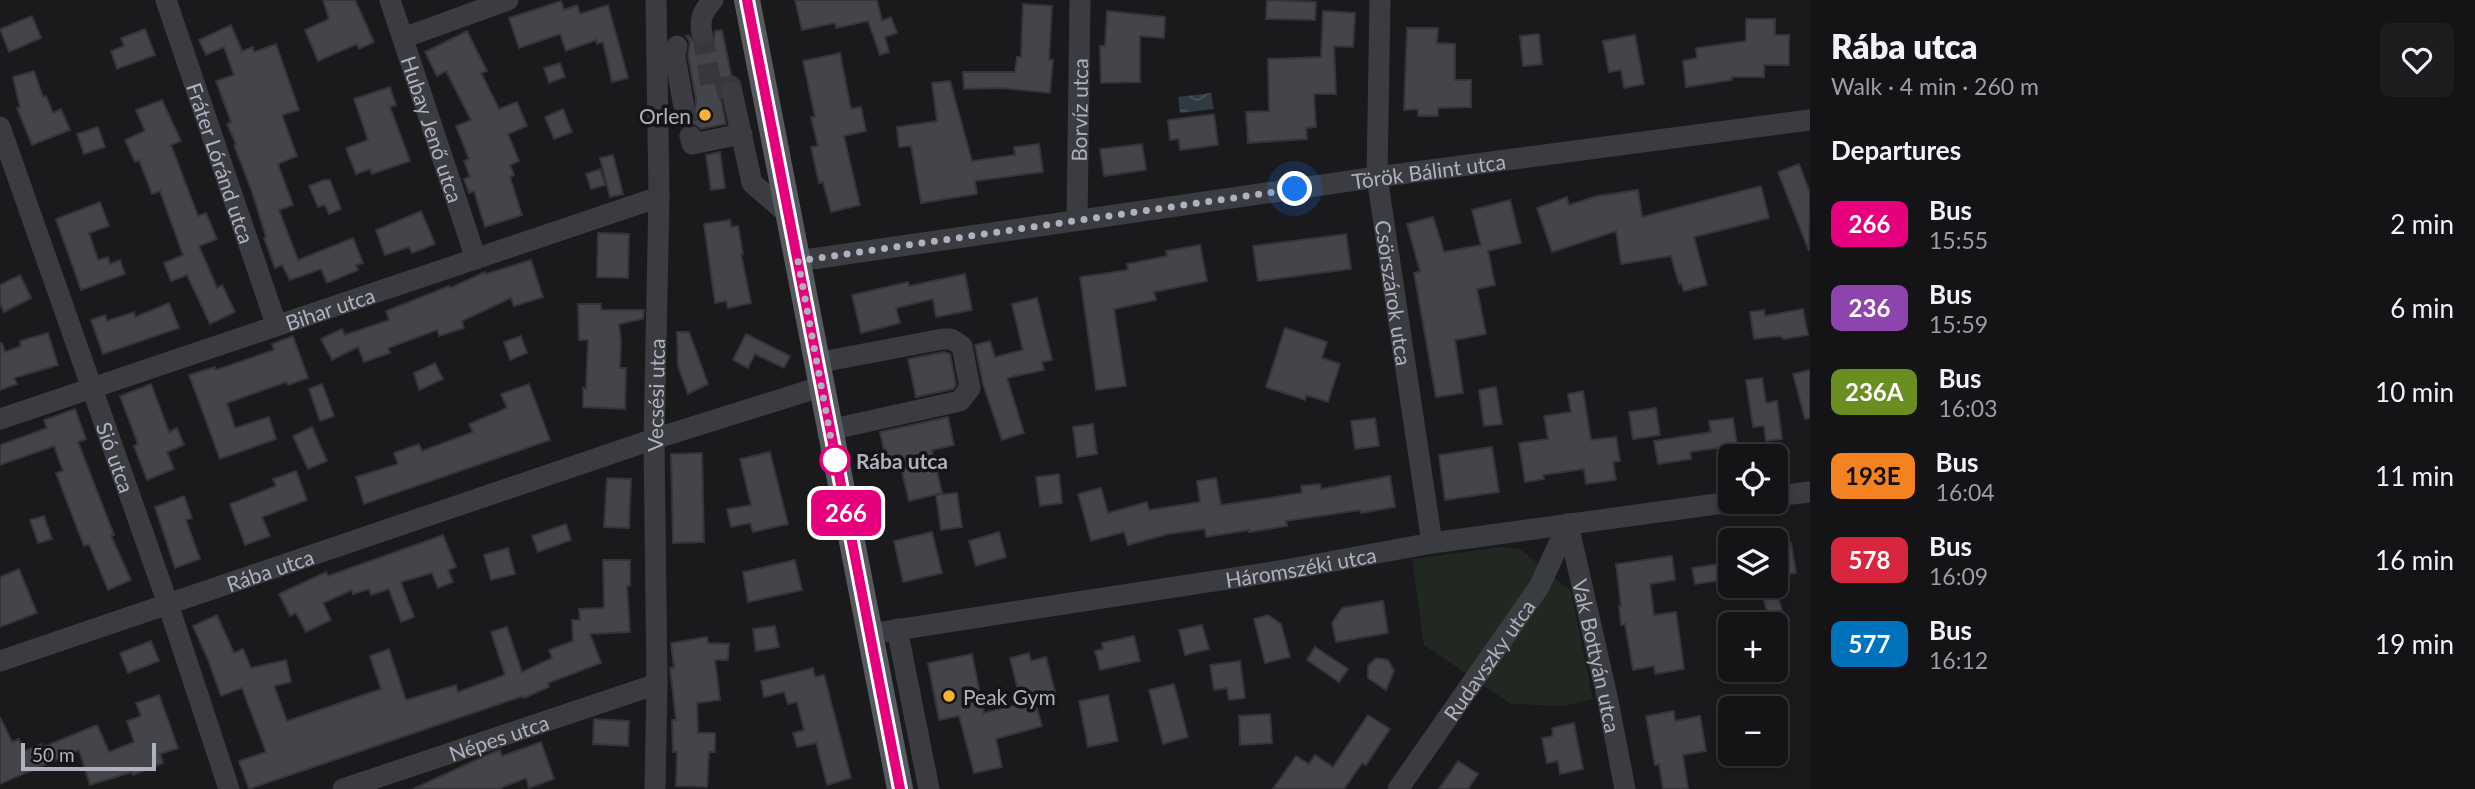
<!DOCTYPE html>
<meta charset="utf-8">
<style>
:root{--surface:#141416;--page:#1d1d1f;--text:#f1f3f6;--muted:#9d9ea1;--line:#333335}
body{margin:0;font-family:Lato,sans-serif;background:var(--page);color:var(--text);height:100vh;display:flex;flex-direction:column;font-size:26px;white-space:nowrap}
*{box-sizing:border-box;margin:0}
p{font-size:23px;color:var(--muted)}
.icon{flex:none;width:38px;height:38px;fill:none;stroke:currentColor;stroke-width:2;stroke-linecap:round;stroke-linejoin:round}
.map{position:relative;flex:1;overflow:hidden}
.sheet{display:flex;flex-direction:column;background:var(--surface);width:665px}
.sheet>*{flex:none}
.badge{padding:0 14px;border-radius:10px;font-size:24px;line-height:46px}
.buttons{position:absolute;left:1718px;top:444px;display:grid;gap:14px}
.buttons a{display:grid;place-items:center;width:70px;height:70px;border-radius:10px;background:var(--surface);box-shadow:0 4px 10px #0003,0 0 0 2px var(--line);font-size:35px}
.scale{position:absolute;left:21px;bottom:18px;width:135px;box-sizing:border-box;padding-left:7px;border:4px solid #adb2bd;border-top:0;font-size:19px;line-height:24px;white-space:nowrap;color:#adb2bd;-webkit-text-stroke:5px #151518;paint-order:stroke}
.you{position:absolute;width:35px;height:35px;margin:-18px;border:5px solid #fff;border-radius:50%;background:#1a73e8;box-shadow:0 0 0 10px #1a73e833}
.map>.badge{position:absolute;translate:-50% -50%;box-shadow:0 0 0 4px #fff}
h2{padding:0 21px;font-size:26px;line-height:63px}
.round{display:grid;place-items:center;flex:none;width:74px;height:74px;border-radius:10px;background:var(--page)}
.summary{display:flex;align-items:center;justify-content:space-between;height:119px;padding:0 21px}
h1{font-size:33px;font-weight:800;line-height:52px}
ul{padding:0;list-style:none}
li{display:flex;align-items:center;gap:21px;height:84px;padding:0 21px}
li div{flex:1}
li b{display:block;font-size:26px}
li em{font-style:normal}
li .badge{min-width:77px;font-weight:700;text-align:center}
main{display:flex;flex:1;min-height:0}
.map>svg:first-child{display:block}
</style>
<main>
<div class="map">
<svg width="1810" height="789" viewBox="0 0 1810 789">
<defs>
<pattern id="water-waves" width="16" height="10" patternUnits="userSpaceOnUse" patternTransform="scale(1.75)"><rect width="16" height="10" fill="#2f3a42"/><path d="M0 5q4-4 8 0t8 0" fill="none" stroke="#4a545b"/></pattern>
</defs>
<rect width="100%" height="100%" fill="#1a1a1d"/>
<!-- green -->
<polygon fill="#202821" points="1501,547 1520,549 1571,591 1593,699 1563,706 1511,704 1424,645 1412,559"/>
<!-- water -->
<polygon fill="url(#water-waves)" points="1211,93 1214,109 1180,113 1178,97"/>
<!-- building -->
<g fill="#44454a" stroke="#343439" stroke-width="2">
<polygon points="323,0 355,0 374,42 359,49 357,44 318,61 305,30 329,19"/>
<polygon points="795,0 877,0 882,21 891,17 897,33 885,37 889,52 880,55 868,21 836,28 835,23 802,30"/>
<polygon points="1267,0 1316,2 1315,20 1266,19"/>
<polygon points="561,1 564,10 577,5 580,14 608,5 628,78 612,82 603,42 597,44 596,40 566,51 560,34 519,48 509,18"/>
<polygon points="1023,4 1052,6 1049,60 1053,60 1050,93 1000,88 964,89 963,72 1015,72 1017,57 1021,57"/>
<polygon points="1107,11 1165,17 1164,38 1140,36 1140,82 1101,83 1100,46 1105,46"/>
<polygon points="1323,11 1355,13 1353,47 1334,46 1336,94 1314,94 1316,127 1306,128 1307,139 1248,143 1246,112 1269,111 1268,59 1321,57"/>
<polygon points="32,16 41,38 9,52 0,29"/>
<polygon points="1746,19 1775,19 1775,35 1789,35 1789,65 1764,65 1764,77 1732,77 1732,80 1686,87 1683,61 1697,58 1696,48 1746,41"/>
<polygon points="231,25 242,51 253,47 254,52 276,44 299,110 282,115 297,156 278,164 293,205 279,210 298,260 353,238 363,263 356,265 358,270 327,283 321,269 290,280 282,265 275,268 264,238 266,237 252,192 234,145 236,144 227,124 231,122 216,81 234,75 224,47 206,55 199,40"/>
<polygon points="1407,28 1438,28 1437,43 1455,44 1455,80 1471,80 1471,107 1438,108 1438,116 1418,116 1418,109 1404,110"/>
<polygon points="145,29 155,55 117,69 111,51 124,46 121,38"/>
<polygon points="722,30 732,79 724,82 719,89 726,124 701,129 694,124 688,123 681,127 678,114 685,115 691,112 695,107 696,100 688,56 690,42 686,36 689,36 697,45 705,46 714,38 715,31"/>
<polygon points="467,31 487,71 481,73 499,109 517,102 527,126 508,134 519,161 510,165 514,175 510,177 522,215 485,227 474,191 469,193 464,179 470,177 464,161 469,159 456,126 471,120 446,71 437,76 425,52"/>
<polygon points="1539,34 1542,64 1523,66 1520,36"/>
<polygon points="1635,35 1644,84 1624,88 1621,70 1609,72 1603,41"/>
<polygon points="840,53 851,109 861,107 866,131 844,136 860,205 831,212 823,182 819,183 811,147 818,146 811,117 815,117 803,61"/>
<polygon points="560,63 565,77 549,83 544,68"/>
<polygon points="34,71 43,97 46,96 53,113 61,109 70,130 32,145 17,108 20,107 13,77"/>
<polygon points="950,81 972,161 1015,155 1014,147 1039,144 1043,172 975,181 977,194 921,203 911,146 899,147 897,127 937,121 932,83"/>
<polygon points="390,87 396,105 390,107 410,161 372,174 370,169 356,174 346,148 368,140 354,99"/>
<polygon points="162,100 181,141 171,145 198,216 206,213 217,239 199,246 217,288 222,285 235,312 210,324 187,275 171,281 164,263 183,255 160,191 152,194 139,160 135,162 125,140 145,131 136,110"/>
<polygon points="563,109 572,132 554,139 545,117"/>
<polygon points="1214,114 1218,145 1180,150 1179,139 1170,140 1168,120"/>
<polygon points="98,127 105,147 84,154 77,134"/>
<polygon points="1142,144 1146,170 1104,176 1100,149"/>
<polygon points="720,152 725,188 711,190 706,155"/>
<polygon points="613,155 623,194 610,197 600,158"/>
<polygon points="1799,164 1810,193 1809,251 1778,172"/>
<polygon points="600,169 605,185 591,189 586,174"/>
<polygon points="324,180 330,180 341,209 329,214 325,205 318,207 309,186"/>
<polygon points="1761,186 1769,218 1694,237 1707,285 1684,291 1681,283 1679,284 1671,256 1621,264 1616,231 1552,252 1537,208 1567,197 1569,205 1597,196 1638,190 1642,217"/>
<polygon points="1510,200 1521,243 1488,251 1495,285 1477,289 1486,334 1455,340 1463,393 1436,397 1414,273 1420,271 1407,224 1433,217 1444,252 1481,245 1472,210"/>
<polygon points="100,202 109,226 89,233 98,260 108,257 110,264 120,260 125,274 81,290 56,219"/>
<polygon points="421,211 435,244 412,253 409,247 385,255 376,230"/>
<polygon points="730,220 731,227 738,226 743,254 741,254 751,303 728,308 726,301 715,303 704,224"/>
<polygon points="598,233 629,234 628,278 597,277"/>
<polygon points="1346,234 1351,269 1258,281 1253,246"/>
<polygon points="1200,245 1207,281 1154,292 1156,300 1114,309 1126,386 1096,390 1080,277 1128,270 1127,264 1167,256 1166,251"/>
<polygon points="531,260 543,297 514,306 511,298 462,321 464,328 439,336 437,330 388,348 390,353 364,362 358,347 332,360 321,339 342,329 345,335 389,320 386,311 449,286 450,288 485,272 486,274"/>
<polygon points="965,274 972,310 936,317 933,299 896,308 900,323 861,333 852,295 908,282 909,286"/>
<polygon points="20,275 31,298 4,312 0,303 0,285"/>
<polygon points="1037,298 1052,360 1042,362 1044,370 1007,378 1024,433 1002,440 983,384 975,345 990,341 995,357 1023,350 1012,304"/>
<polygon points="169,303 179,328 103,354 91,320 105,315 107,321 134,312 135,317"/>
<polygon points="578,304 601,304 601,310 644,310 643,319 619,324 621,341 620,368 626,368 625,409 583,407 583,388 586,389 588,340 579,340"/>
<polygon points="1803,309 1808,335 1784,339 1780,336 1754,339 1750,312 1764,310 1765,316"/>
<polygon points="1285,328 1327,342 1322,358 1340,364 1328,402 1306,395 1305,400 1266,387"/>
<polygon points="677,332 689,332 708,384 688,394 678,366"/>
<polygon points="48,333 58,365 14,378 17,384 0,390 0,343 2,343 5,352 21,346 20,341"/>
<polygon points="746,334 790,356 784,368 755,354 748,368 733,360"/>
<polygon points="293,336 308,378 288,385 286,382 227,403 235,428 269,417 276,439 220,459 189,375 215,367 216,370 274,350 272,344"/>
<polygon points="521,336 527,353 510,360 504,342"/>
<polygon points="944,352 950,354 956,385 953,389 916,397 908,359"/>
<polygon points="435,363 443,379 419,390 414,373"/>
<polygon points="1810,370 1810,418 1805,419 1793,374"/>
<polygon points="1762,378 1766,403 1777,401 1782,439 1766,441 1764,426 1753,427 1746,380"/>
<polygon points="151,384 169,432 177,428 184,445 167,452 174,469 147,480 134,446 138,444 120,396"/>
<polygon points="322,384 334,416 320,421 309,389"/>
<polygon points="529,384 550,440 364,504 356,477 398,464 394,453 419,444 422,451 473,432 469,424 507,408 501,394"/>
<polygon points="1496,387 1502,424 1484,426 1479,390"/>
<polygon points="1583,391 1591,440 1616,437 1620,461 1613,462 1616,480 1586,484 1584,469 1543,475 1544,479 1525,482 1519,443 1548,439 1544,416 1571,412 1568,394"/>
<polygon points="1656,408 1660,435 1633,439 1629,412"/>
<polygon points="75,409 86,439 78,442 114,535 111,536 131,580 108,590 89,544 84,546 67,502 56,473 63,471 54,446 0,465 0,445 47,428 44,420"/>
<polygon points="948,417 954,445 932,450 942,493 909,501 898,456 886,459 880,432"/>
<polygon points="1375,418 1379,446 1355,449 1351,421"/>
<polygon points="1733,418 1737,445 1690,452 1691,459 1658,464 1654,441 1711,432 1709,421"/>
<polygon points="1093,424 1097,454 1077,457 1073,427"/>
<polygon points="312,427 327,461 308,469 293,436"/>
<polygon points="1492,447 1499,492 1445,500 1439,455"/>
<polygon points="770,452 788,524 753,532 750,523 731,527 727,509 751,505 740,459"/>
<polygon points="702,453 704,542 673,543 671,454"/>
<polygon points="296,471 307,500 262,517 270,536 245,545 230,504 276,486 273,479"/>
<polygon points="1059,474 1062,503 1040,506 1036,477"/>
<polygon points="1390,476 1395,507 1361,513 1360,510 1286,521 1287,526 1249,532 1249,530 1206,537 1205,529 1168,534 1128,545 1124,532 1091,541 1078,494 1101,488 1108,513 1147,502 1149,510 1200,502 1197,481 1216,478 1221,505 1302,493 1301,486 1320,484 1321,489"/>
<polygon points="607,478 631,479 629,528 604,527"/>
<polygon points="957,493 962,527 941,530 936,495"/>
<polygon points="184,496 192,518 186,520 200,559 175,568 155,507"/>
<polygon points="44,516 52,539 38,543 30,520"/>
<polygon points="566,524 571,540 538,552 532,536"/>
<polygon points="932,532 942,573 903,582 894,541"/>
<polygon points="999,532 1006,557 976,566 969,541"/>
<polygon points="443,535 456,567 448,570 453,582 438,588 432,573 401,582 414,617 401,622 389,589 371,595 369,589 353,594 352,590 323,603 331,620 306,632 296,613 290,616 279,594 326,572 328,576"/>
<polygon points="1791,543 1796,573 1776,576 1776,546"/>
<polygon points="508,548 515,574 491,580 484,555"/>
<polygon points="1672,556 1675,580 1650,584 1654,615 1676,612 1684,669 1655,674 1654,666 1633,670 1625,624 1621,625 1619,606 1621,606 1616,564"/>
<polygon points="603,560 630,560 630,586 627,586 630,632 590,634 601,663 548,683 549,687 524,698 523,696 249,789 239,761 266,752 242,688 221,696 209,662 193,626 217,615 234,653 243,649 251,668 286,660 291,682 274,686 287,721 381,689 370,656 389,649 406,700 456,685 458,692 505,675 491,632 507,627 522,672 552,658 549,650 573,641 572,620 580,620 579,609 604,608"/>
<polygon points="795,560 802,590 748,602 743,572"/>
<polygon points="1731,562 1731,579 1695,584 1692,568"/>
<polygon points="19,569 37,613 0,627 0,577"/>
<polygon points="1766,586 1775,586 1782,610 1768,614 1760,588"/>
<polygon points="1383,601 1388,633 1336,642 1332,623 1342,608"/>
<polygon points="1268,615 1281,624 1290,657 1265,663 1254,619"/>
<polygon points="1202,625 1209,649 1185,655 1179,630"/>
<polygon points="775,626 779,647 756,651 753,629"/>
<polygon points="1134,636 1140,661 1100,670 1095,651 1103,649 1102,643"/>
<polygon points="707,637 708,643 729,644 728,660 715,660 720,700 697,703 698,733 715,733 715,752 709,752 707,787 676,786 677,752 673,752 672,720 676,720 670,668 674,668 671,643"/>
<polygon points="151,641 159,661 128,673 120,653"/>
<polygon points="1315,647 1348,669 1339,682 1307,660"/>
<polygon points="1029,653 1031,661 1046,657 1055,692 1034,697 1042,726 996,739 1002,767 974,773 959,716 939,720 928,663 972,654 984,713 1021,703 1010,658"/>
<polygon points="1376,658 1388,660 1394,671 1386,690 1368,678 1368,666"/>
<polygon points="1240,661 1245,698 1229,700 1227,688 1214,690 1210,665"/>
<polygon points="813,668 815,677 824,675 851,778 827,785 816,743 797,747 793,733 804,730 797,702 788,704 784,692 764,697 761,681"/>
<polygon points="1174,684 1188,737 1163,744 1149,690"/>
<polygon points="159,695 178,748 160,754 163,763 133,775 132,772 90,785 79,750 0,784 0,717 12,742 19,739 24,751 42,744 43,747 97,725 109,752 134,742 127,721 141,716 136,703"/>
<polygon points="1108,695 1118,741 1088,747 1079,701"/>
<polygon points="1674,711 1675,721 1700,716 1706,751 1683,755 1688,789 1663,789 1659,764 1655,765 1646,716"/>
<polygon points="1270,714 1272,743 1240,745 1239,716"/>
<polygon points="1368,715 1390,729 1366,765 1362,763 1344,789 1273,789 1296,756 1309,764 1315,755 1333,767"/>
<polygon points="594,719 629,721 628,746 593,744"/>
<polygon points="1574,723 1583,769 1560,774 1558,761 1547,763 1542,738 1553,736 1552,728"/>
<polygon points="541,742 554,779 529,788 526,778 498,789 413,789 487,755 500,750 502,756"/>
<polygon points="1458,761 1478,774 1468,789 1439,789"/>
</g>
<g fill="none" stroke-linecap="round" stroke-linejoin="round">
<!-- minor-tunnel -->
<g stroke="#37383d" stroke-width="21" stroke-dasharray="21 10" stroke-linecap="butt">
<polyline points="702,33 712,90 731,86 732,92"/>
<polyline points="683,102 690,136"/>
</g>
<!-- minor -->
<g stroke="#3b3c42" stroke-width="21">
<path id="s1" d="M 166,0 L 276,324"/>
<path id="s2" d="M 390,0 L 476,259"/>
<path id="s3" d="M 1380,0 L 1377,177 L 1432,543"/>
<path d="M 702,33 C 699,19 703,11 713,0"/>
<polyline points="403,38 508,0"/>
<polyline points="677,46 675,56 683,102"/>
<polyline points="732,92 752,183 789,215"/>
<path id="s4" d="M 0,127 L 168,604 L 229,789"/>
<polyline points="690,136 692,144 742,134"/>
<path id="s5" d="M 1077,220 L 1080,0"/>
<path id="s6" d="M 798,261 L 1377,177 L 1810,120"/>
<polyline points="816,363 943,339 951,339 962,346 970,388 960,401 829,430"/>
<path id="s7" d="M 0,419 L 659,197"/>
<polyline points="1776,496 1810,492"/>
<path id="s8" d="M 1568,524 L 1607,696 L 1625,789"/>
<polyline points="897,629 929,789"/>
<path id="s9" d="M 870,634 L 1285,570 L 1432,543 L 1731,502"/>
<path id="s10" d="M 0,661 L 654,439 L 820,387"/>
<path id="s11" d="M 343,789 L 657,684"/>
<path id="s12" d="M 655,789 L 657,684 L 654,439 L 659,197 L 656,0"/>
<path id="s13" d="M 1398,789 L 1539,587 L 1568,524"/>
</g>
<!-- major -->
<polyline stroke="#575961" stroke-width="26" points="747,0 900,789"/>
</g>
<g fill="none" stroke-linecap="round" stroke-linejoin="round">
<!-- line casing -->
<g stroke="#fff" stroke-width="16">
<polyline id="line" points="747,0 900,789"/>
</g>
<!-- line -->
<use href="#line" stroke="#e6007e" stroke-width="10"/>
<!-- walk -->
<polyline stroke="#adb2bd" stroke-width="7" stroke-dasharray="0 12.6" points="835,460 798,261 1295,189"/>
</g>
<!-- markers -->
<g fill="#f8b238" stroke="#151518" stroke-width="2.5">
<circle cx="705" cy="115" r="7"/>
<circle cx="949" cy="696" r="7"/>
</g>
<circle fill="#fff" stroke="#e6007e" stroke-width="3.5" cx="835" cy="460" r="14"/>
<g text-anchor="middle" dominant-baseline="central" stroke-width="7" stroke-linejoin="round" paint-order="stroke">
<!-- street labels -->
<g font-size="21" fill="#adb2bd" stroke="#151518">
<text stroke="none"><textPath href="#s5" startOffset="110">Borvíz utca</textPath></text>
<text stroke="none"><textPath href="#s2" startOffset="136">Hubay Jenő utca</textPath></text>
<text stroke="none"><textPath href="#s1" startOffset="172">Fráter Lóránd utca</textPath></text>
<text stroke="none"><textPath href="#s6" startOffset="637">Török Bálint utca</textPath></text>
<text stroke="none"><textPath href="#s3" startOffset="294">Csörszárok utca</textPath></text>
<text stroke="none"><textPath href="#s7" startOffset="348">Bihar utca</textPath></text>
<text stroke="none"><textPath href="#s12" startOffset="394">Vecsési utca</textPath></text>
<text stroke="none"><textPath href="#s4" startOffset="350">Sió utca</textPath></text>
<text stroke="none"><textPath href="#s9" startOffset="436">Háromszéki utca</textPath></text>
<text stroke="none"><textPath href="#s10" startOffset="285">Rába utca</textPath></text>
<text stroke="none"><textPath href="#s8" startOffset="135">Vak Bottyán utca</textPath></text>
<text stroke="none"><textPath href="#s13" startOffset="158">Rudavszky utca</textPath></text>
<text stroke="none"><textPath href="#s11" startOffset="164">Népes utca</textPath></text>
</g>
<!-- poi labels -->
<g font-size="21" fill="#adb2bd" stroke="#151518" text-anchor="end">
<text x="691" y="115">Orlen</text>
<text x="963" y="696" text-anchor="start">Peak Gym</text>
</g>
<!-- stop labels -->
<g font-size="21" font-weight="bold" fill="#adb2bd" stroke="#151518" text-anchor="start">
<text x="856" y="460">Rába utca</text>
</g>
</g>
</svg>
<div class="buttons">
<a><svg class="icon" aria-label="locate" viewBox="0 0 24 24"><circle cx="12" cy="12" r="6"/><path d="M12 2v4M12 18v4M2 12h4M18 12h4"/></svg></a>
<a><svg class="icon" aria-label="layers" viewBox="0 0 24 24"><path d="M12 4l9 5-9 5-9-5zM3 14l9 5 9-5"/></svg></a>
<a>+</a>
<a>−</a>
</div>
<div class="scale">50 m</div>
<div class="you" style="left:1295px;top:189px"></div>
<b class="badge" style="left:846px;top:513px;background:#e6007e;color:#fff">266</b>
</div>
<section class="sheet">
<div class="summary"><div><h1>Rába utca</h1><p>Walk · 4 min · 260 m</p></div><a class="round"><svg class="icon" aria-label="heart" viewBox="0 0 24 24"><path d="M12 20l-8-8c-3-5 5-10 8-4 3-6 11-1 8 4z"/></svg></a></div>
<h2>Departures</h2>
<ul>
<li><span class="badge" style="background:#e6007e;color:#fff">266</span><div><b>Bus</b><p>15:55</p></div><em>2 min</em></li>
<li><span class="badge" style="background:#8e44ad;color:#fff">236</span><div><b>Bus</b><p>15:59</p></div><em>6 min</em></li>
<li><span class="badge" style="background:#6b8e23;color:#fff">236A</span><div><b>Bus</b><p>16:03</p></div><em>10 min</em></li>
<li><span class="badge" style="background:#f58220;color:#111">193E</span><div><b>Bus</b><p>16:04</p></div><em>11 min</em></li>
<li><span class="badge" style="background:#d7263d;color:#fff">578</span><div><b>Bus</b><p>16:09</p></div><em>16 min</em></li>
<li><span class="badge" style="background:#0072bc;color:#fff">577</span><div><b>Bus</b><p>16:12</p></div><em>19 min</em></li>
</ul>
</section>
</main>
